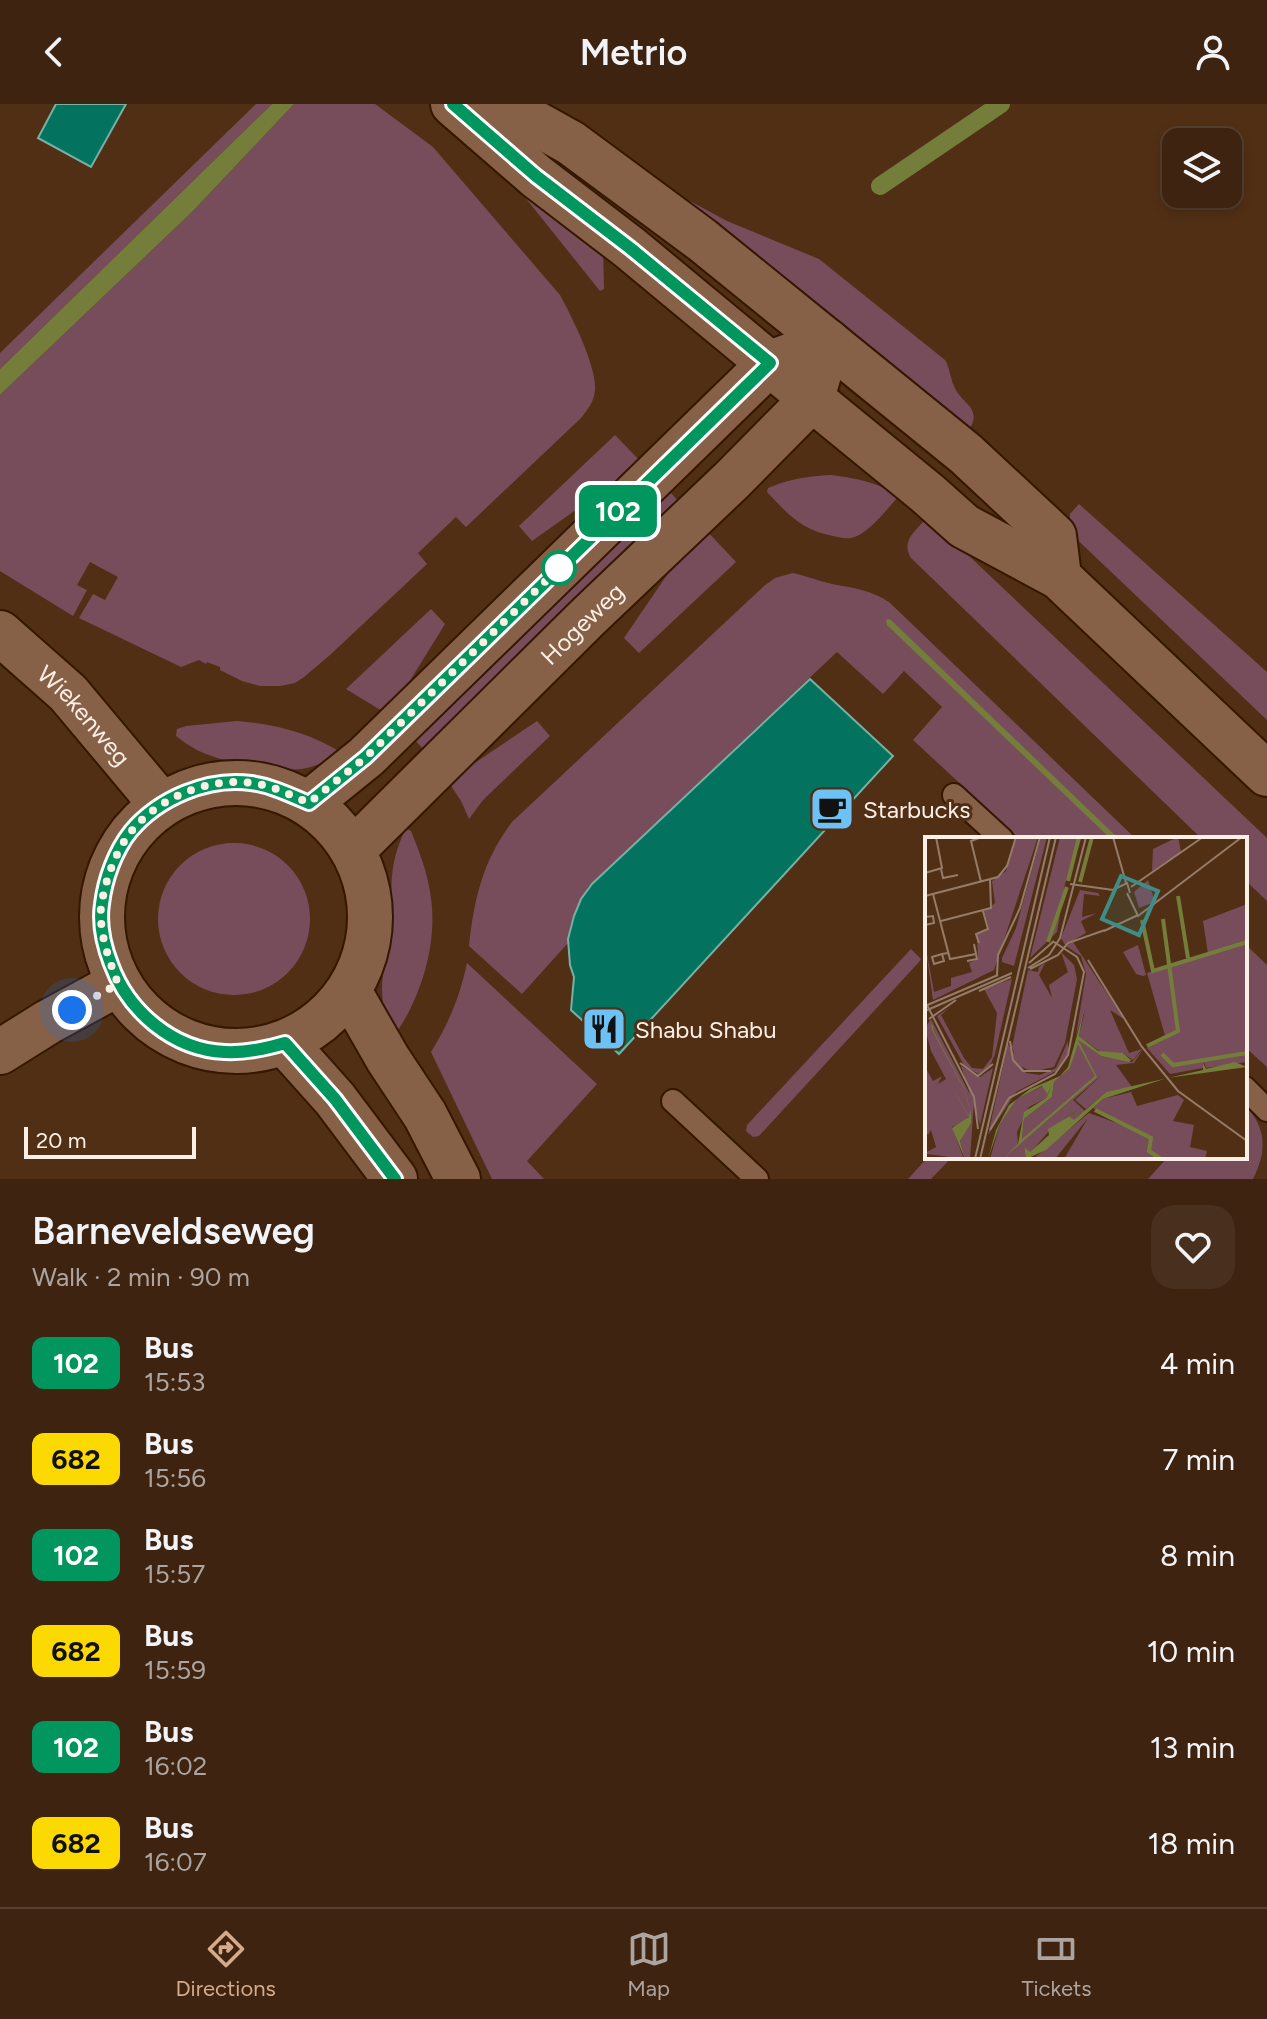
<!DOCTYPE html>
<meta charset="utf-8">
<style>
:root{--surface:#3d2310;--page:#482f1e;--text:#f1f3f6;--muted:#ada49f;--line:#564030;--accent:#d6ab8b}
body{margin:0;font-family:Figtree,sans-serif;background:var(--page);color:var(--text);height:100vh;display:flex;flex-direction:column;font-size:30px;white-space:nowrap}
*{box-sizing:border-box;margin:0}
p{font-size:26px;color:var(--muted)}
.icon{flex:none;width:44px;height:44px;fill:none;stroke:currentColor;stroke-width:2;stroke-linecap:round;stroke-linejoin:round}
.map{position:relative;height:1075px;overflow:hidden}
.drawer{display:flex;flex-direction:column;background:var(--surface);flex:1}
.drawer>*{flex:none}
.badge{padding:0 16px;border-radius:12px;font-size:28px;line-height:52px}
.tools{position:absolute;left:1162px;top:24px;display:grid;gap:16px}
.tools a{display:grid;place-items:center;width:80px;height:80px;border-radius:16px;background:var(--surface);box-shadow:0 4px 12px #0003,0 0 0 2px var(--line);font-size:40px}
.scale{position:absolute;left:24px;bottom:20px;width:172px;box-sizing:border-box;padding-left:8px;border:4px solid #fcefe6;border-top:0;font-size:22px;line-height:28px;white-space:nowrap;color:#fcefe6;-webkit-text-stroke:6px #512f15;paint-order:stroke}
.you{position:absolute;width:40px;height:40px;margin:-20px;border:6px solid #fff;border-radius:50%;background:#1a73e8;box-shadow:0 0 0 12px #1a73e833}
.map>.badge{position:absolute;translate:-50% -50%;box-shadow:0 0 0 4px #fff}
.round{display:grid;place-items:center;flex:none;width:84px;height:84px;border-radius:24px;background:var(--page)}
.overview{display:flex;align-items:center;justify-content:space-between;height:136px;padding:0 32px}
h1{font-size:38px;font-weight:600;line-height:60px}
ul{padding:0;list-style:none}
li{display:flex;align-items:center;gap:24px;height:96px;padding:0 32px}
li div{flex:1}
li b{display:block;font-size:30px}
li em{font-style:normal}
li .badge{min-width:88px;font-weight:700;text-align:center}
header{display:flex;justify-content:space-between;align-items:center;height:104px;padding:0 32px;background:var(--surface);font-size:36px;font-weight:600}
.tab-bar{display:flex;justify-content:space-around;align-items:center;height:112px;border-top:2px solid var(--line);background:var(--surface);font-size:22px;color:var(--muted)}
.tab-bar a{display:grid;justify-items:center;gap:4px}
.tab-bar .current{color:var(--accent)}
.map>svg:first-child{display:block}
</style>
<header><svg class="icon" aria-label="back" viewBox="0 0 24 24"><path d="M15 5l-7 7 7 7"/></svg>Metrio<svg class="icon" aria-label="person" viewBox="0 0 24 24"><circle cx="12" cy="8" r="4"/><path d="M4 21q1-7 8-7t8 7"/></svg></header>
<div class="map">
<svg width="1267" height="1075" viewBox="0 0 1267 1075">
<rect width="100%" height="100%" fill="#512f15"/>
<!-- green -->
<g fill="#774d5c">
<polygon points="256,0 272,0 0,265 0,249"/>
<path d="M 294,0 L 375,0 L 433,43 L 560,191 C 572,213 597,263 595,286 C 594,298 588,305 581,314 L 466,423 L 456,413 L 418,449 L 427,460 L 330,551 L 304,573 L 295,579 L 280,582 L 260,582 L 242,577 L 220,566 L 220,563 L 207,558 L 206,560 L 199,556 L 181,563 L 79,514 L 93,490 L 105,496 L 118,473 L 90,458 L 77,481 L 87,486 L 73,512 L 0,467 L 0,291 L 193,107 Z"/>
<polygon points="520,87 603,145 604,185 600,187"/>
<path d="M 688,96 L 727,117 L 819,155 L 945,256 C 950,264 950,273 954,282 C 962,302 985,303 967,329 L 686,100 Z"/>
<polygon points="615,331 642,359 532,437 519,422"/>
<path d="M 831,371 C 853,374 880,378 898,393 C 887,405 871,426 857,432 C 849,436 841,434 833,432 C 801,426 788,410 767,388 L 768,384 C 789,375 809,372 831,371 Z"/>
<polygon points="668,388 671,389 679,398 424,646 414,635"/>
<polygon points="1079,400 1267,568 1267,616 1066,425 1069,422 1070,410"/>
<path d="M 925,416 L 931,416 L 1267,734 L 1267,797 L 1245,776 L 1245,735 L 1202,735 L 911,454 C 901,438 914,428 925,416 Z"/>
<polygon points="704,424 736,458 639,549 624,534 682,449"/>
<path d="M 793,469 C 806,472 819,477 832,480 C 853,484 871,486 889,498 L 1136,735 L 1020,735 L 913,636 L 942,603 L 904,567 L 883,590 L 837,548 L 588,783 L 575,808 L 570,823 L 568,839 L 522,890 L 469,842 C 474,795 483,756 512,718 L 764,482 L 775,474 Z"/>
<polygon points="431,505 445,520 393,604 387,610 346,585"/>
<path d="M 237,617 C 275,620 310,629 342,649 C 329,656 316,663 301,665 C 275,668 220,658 197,646 C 189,642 183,637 176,632 L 177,625 L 186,622 Z"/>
<polygon points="537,617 550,632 483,696 469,715 461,697 448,677"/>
<path d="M 407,725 L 411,727 C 419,747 427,767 430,788 C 439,836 422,893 394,932 C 373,889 385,868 390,823 C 393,785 387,764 405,726 Z"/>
<circle cx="234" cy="815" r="76"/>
<polygon points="1245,840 1267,861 1267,963 1245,943"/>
<polygon points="911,845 921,855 919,858 759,1032 753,1033 746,1027 747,1021"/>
<path d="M 467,859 L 597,980 L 527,1057 L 544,1075 L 492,1075 L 431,948 C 449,919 460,892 467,859 Z"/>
<path d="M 1245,1001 C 1267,1024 1267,1048 1253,1075 L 1148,1075 L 1168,1053 L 1245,1053 Z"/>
<polygon points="928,1053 952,1053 931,1075 908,1075"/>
</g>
<!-- water -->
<g fill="#747d3a">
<polygon points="272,0 294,0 193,107 0,291 0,265"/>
<polygon points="888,515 891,516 1119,735 1111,735 887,521 886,517"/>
</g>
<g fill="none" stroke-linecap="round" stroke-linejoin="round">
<!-- stream -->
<polyline stroke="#747d3a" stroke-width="18" points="880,82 1001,0"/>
</g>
<!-- building -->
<g fill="#037360" stroke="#78b0a2" stroke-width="2">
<polygon points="56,0 126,0 91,63 38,34"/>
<polygon points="810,575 893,652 619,950 571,906 574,873 570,861 568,835 574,812 581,795 592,780"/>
</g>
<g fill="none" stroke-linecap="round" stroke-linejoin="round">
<!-- service casing -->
<g stroke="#351600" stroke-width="26">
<g id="service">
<polyline points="954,691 1002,735"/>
<polyline points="1245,984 1267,1006"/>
<polyline points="673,997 757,1075"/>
</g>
</g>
<!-- minor casing -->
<g stroke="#351600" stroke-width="48">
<g id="minor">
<polyline points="453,0 536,72 630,144 812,295"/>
<polyline points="501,0 571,39 702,136 828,238"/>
<path id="s1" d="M 0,529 L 68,589 L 161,700"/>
<polyline points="0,948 48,918 118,880"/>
</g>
</g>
<!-- tertiary casing -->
<g stroke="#351600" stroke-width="48">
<g id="tertiary">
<polyline points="812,295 927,389 964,422 1059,473 1267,670"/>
<circle cx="236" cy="813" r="134"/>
<polyline points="309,699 366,653 770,259 828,238 966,350 1054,432 1059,473"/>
<path id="s2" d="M 353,746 L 589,512 L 731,377 L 812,295 L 828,238"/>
<polyline points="349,887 388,955 425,1011 458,1075"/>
<polyline points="285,939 335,995 395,1075"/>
</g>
</g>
<!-- service -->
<use href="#service" stroke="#876147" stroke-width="22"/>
<!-- minor -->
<use href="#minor" stroke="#876147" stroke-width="44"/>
<!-- tertiary -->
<use href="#tertiary" stroke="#876147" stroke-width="44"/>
</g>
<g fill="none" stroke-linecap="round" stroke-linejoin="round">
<!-- line casing -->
<g stroke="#fff" stroke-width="18">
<path id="line" d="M 395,1075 L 335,995 L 285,939 C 265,945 246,949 225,948 C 173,946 128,907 111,860 C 104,842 99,820 102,800 C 105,775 115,747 131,727 C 159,694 208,673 251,679 C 272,682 290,691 309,699 L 366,653 L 770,259 L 630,144 L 536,72 L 453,0"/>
</g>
<!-- line -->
<use href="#line" stroke="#00965e" stroke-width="12"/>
<!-- walk -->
<path stroke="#fcefe6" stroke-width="8" stroke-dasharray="0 14.4" d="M 72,906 L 118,880 C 109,855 99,830 101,802 C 101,797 104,790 105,784 C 110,764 118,745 130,729 C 157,694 208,673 251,679 C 272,681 290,691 309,699 L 366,653 L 563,460 L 559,464"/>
</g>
<!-- icons -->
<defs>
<g id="cafe-square" transform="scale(2.3)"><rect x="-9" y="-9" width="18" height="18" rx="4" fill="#6ec2f3" stroke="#512f15"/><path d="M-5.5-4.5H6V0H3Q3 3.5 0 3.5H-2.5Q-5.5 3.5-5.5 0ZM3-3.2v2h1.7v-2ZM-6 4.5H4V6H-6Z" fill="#111"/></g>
<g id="restaurant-square" transform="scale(2.3)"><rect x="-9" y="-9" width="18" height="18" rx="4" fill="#6ec2f3" stroke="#512f15"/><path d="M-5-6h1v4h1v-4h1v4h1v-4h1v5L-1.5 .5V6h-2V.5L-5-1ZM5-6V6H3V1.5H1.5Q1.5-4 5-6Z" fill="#111"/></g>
</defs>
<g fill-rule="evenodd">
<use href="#cafe-square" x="832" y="705"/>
<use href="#restaurant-square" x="604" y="925"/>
</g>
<!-- markers -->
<circle fill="#fff" stroke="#00965e" stroke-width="4" cx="559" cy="464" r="16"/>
<g text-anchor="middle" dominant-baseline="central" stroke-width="6" stroke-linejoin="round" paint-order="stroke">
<!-- street labels -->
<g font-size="24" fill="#fcefe6" stroke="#512f15">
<text stroke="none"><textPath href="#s2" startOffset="322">Hogeweg</textPath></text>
<text stroke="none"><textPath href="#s1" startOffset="118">Wiekenweg</textPath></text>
</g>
<!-- poi labels -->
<g font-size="24" fill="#fcefe6" stroke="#512f15" text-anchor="start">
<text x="863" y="705">Starbucks</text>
<text x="635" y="925">Shabu Shabu</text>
</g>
</g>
<!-- overview -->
<g transform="translate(925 733)">
<rect width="322" height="322" fill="#512f15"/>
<path d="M 92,0 L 113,0 L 69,133 L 8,163 L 0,106 L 9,155 L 26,149 L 26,141 L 47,135 L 44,126 L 53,122 L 52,97 L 64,92 L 59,74 L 70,66 L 67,44 L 81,34 ZM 116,0 L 122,0 L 89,129 L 77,125 L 77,121 L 91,91 ZM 135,0 L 157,0 L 140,47 L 132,95 L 105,121 ZM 253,0 L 256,15 L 227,34 L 228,12 ZM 223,43 L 230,65 L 214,71 L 209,55 ZM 155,53 L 173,56 L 175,59 L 159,57 L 157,80 L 172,76 L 156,84 L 161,96 L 140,108 L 136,101 ZM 322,67 L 322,225 L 281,231 L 279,225 L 278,231 L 245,237 L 222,211 L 241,202 L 222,136 L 283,117 L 278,84 ZM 148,105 L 199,182 L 185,173 L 204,216 L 217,212 L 208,223 L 198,216 L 178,217 L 154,199 L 160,173 L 151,198 L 161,137 L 156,119 L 141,109 ZM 213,108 L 221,138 L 218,139 L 211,137 L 198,115 ZM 136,115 L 149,128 L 152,142 L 140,206 L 129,230 L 106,235 L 93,227 L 87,210 L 103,133 L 113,135 L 114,130 L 120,126 L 114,138 L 127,161 L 124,148 L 143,135 ZM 87,142 L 70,217 L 65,229 L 54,237 L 40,230 L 12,179 L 24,171 L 16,178 L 39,221 L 47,231 L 58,232 L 67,220 L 72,176 L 59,152 ZM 6,182 L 49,265 L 45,322 L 40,322 L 35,305 L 46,276 L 39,286 L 27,290 L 39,322 L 2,317 L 0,322 L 0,316 L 11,310 L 6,293 L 3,298 L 0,293 L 0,230 L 8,244 L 17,239 L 13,247 L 21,242 L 6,214 L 0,191 ZM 153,203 L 176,219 L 207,225 L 218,212 L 209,226 L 191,228 L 207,250 L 181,255 L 161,272 L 150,263 L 179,236 L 148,263 L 160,274 L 149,284 L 145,280 L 153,273 L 125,293 L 105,316 L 99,310 L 101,322 L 65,322 L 75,287 L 92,262 L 118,249 L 121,256 L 127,249 L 121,261 L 104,270 L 92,295 L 93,307 L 79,319 L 172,240 L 97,303 L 99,282 L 127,260 L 129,245 L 145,231 ZM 143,204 L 143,216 L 133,233 L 91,255 L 63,298 L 83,207 L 101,236 L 115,238 L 131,231 ZM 36,229 L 55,240 L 68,231 L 55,288 ZM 206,255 L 212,269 L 253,258 L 259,263 L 248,284 L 269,288 L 265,310 L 282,314 L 280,322 L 139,322 L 163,281 L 130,322 L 108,322 L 164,276 L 197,288 L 168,271 L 178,262 Z" fill="#774d5c"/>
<path d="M 159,173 L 154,199 L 173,214 L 198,216 L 206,223 L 217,214 L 204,225 L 176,219 L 153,203 L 172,240 L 79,321 L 93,307 L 99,275 L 121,261 L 127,249 L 122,257 L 117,249 L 92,262 L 75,287 L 63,322 L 71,293 L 84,268 L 105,252 L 135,239 L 143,230 ZM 153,207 L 170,239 L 97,302 L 99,282 L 127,260 L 129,245 L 145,231 ZM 6,187 L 8,189 L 8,193 L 39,251 L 44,268 L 46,278 L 46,286 L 35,304 L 40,322 L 27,291 L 44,280 L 24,245 L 44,279 L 45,273 L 39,252 L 7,193 ZM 310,225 L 322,230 L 242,241 L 178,262 L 121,313 L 101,322 L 99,310 L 105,315 L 124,298 L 123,292 L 155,273 L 145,280 L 149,283 L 181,255 L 278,233 L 278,226 L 281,232 Z" fill="#747d3a" fill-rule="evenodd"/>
<path fill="none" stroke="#747d3a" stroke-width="4" d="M 143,44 L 154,0M 155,45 L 167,0M 253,59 L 263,121M 217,83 L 228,134 L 322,105M 123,105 L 142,50M 222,209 L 253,194 L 238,82M 237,217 L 248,228 L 322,216M 170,273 L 226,301 L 224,314 L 236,322"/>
<path fill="none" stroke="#957c69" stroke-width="2" d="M 188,0 L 201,46M 16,32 L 18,41 L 33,38M 0,36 L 17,31 L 11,0M 56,45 L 46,4 L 57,0M 145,47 L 188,53 L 202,46 L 205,56M 206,50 L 278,0M 202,56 L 213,79 L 317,0M 8,57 L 25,122 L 51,117M 0,59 L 73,40 L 82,29 L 91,0M 0,80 L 8,79 L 9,86 L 0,88M 16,84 L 66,71 L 65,43M 179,94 L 213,78M 54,106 L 51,97 L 63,92 L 58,74M 17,117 L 19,124 L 9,127 L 7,120 L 17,117 L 23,116M 163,123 L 217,210 L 253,254 L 322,304M 42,124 L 52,122 L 49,107M 104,126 L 129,104M 103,131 L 124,118 L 135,101 L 161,0M 105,132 L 133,118 L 143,106 L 180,93M 72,138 L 73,118 L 95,71 L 115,0M 54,154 L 86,140M 2,168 L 49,260 L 53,292M 0,169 L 73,138M 0,174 L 87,136M 4,182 L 31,163M 85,204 L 88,223 L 98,234 L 126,234M 35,226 L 53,239 L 68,227M 65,293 L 84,261 L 130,237 L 143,218 L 159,135 L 152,120 L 129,105M 50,322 L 125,0M 55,322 L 131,0"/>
<path fill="#3e8e86" fill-opacity="0.15" stroke="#3e8e86" stroke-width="4" d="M 196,39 L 233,54 L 214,98 L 177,82 Z"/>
<rect width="322" height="322" fill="none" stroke="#fcefe6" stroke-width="4"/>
</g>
</svg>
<div class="tools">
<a><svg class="icon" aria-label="layers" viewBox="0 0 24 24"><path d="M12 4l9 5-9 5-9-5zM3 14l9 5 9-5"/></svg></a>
</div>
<div class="scale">20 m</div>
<div class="you" style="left:72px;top:906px"></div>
<b class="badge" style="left:618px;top:407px;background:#00965e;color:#fff">102</b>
</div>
<section class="drawer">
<div class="overview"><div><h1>Barneveldseweg</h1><p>Walk · 2 min · 90 m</p></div><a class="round"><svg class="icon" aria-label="heart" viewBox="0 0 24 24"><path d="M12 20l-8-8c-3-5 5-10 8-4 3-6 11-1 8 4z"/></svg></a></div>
<ul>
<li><span class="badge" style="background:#00965e;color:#fff">102</span><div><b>Bus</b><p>15:53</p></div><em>4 min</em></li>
<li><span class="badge" style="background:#fcd900;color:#111">682</span><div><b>Bus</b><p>15:56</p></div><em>7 min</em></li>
<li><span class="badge" style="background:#00965e;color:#fff">102</span><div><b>Bus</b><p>15:57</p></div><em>8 min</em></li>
<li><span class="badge" style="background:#fcd900;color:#111">682</span><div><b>Bus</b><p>15:59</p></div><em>10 min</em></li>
<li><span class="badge" style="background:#00965e;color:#fff">102</span><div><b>Bus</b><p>16:02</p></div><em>13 min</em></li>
<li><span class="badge" style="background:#fcd900;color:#111">682</span><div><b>Bus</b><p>16:07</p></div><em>18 min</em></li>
</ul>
</section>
<nav class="tab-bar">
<a class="current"><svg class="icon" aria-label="directions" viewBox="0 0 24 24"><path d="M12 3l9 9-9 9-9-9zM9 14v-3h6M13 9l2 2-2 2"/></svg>Directions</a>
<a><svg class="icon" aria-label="map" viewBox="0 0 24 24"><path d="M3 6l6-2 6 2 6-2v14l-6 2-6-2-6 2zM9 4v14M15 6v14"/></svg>Map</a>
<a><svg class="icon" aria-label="tickets" viewBox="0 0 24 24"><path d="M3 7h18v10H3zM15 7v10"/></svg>Tickets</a>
</nav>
